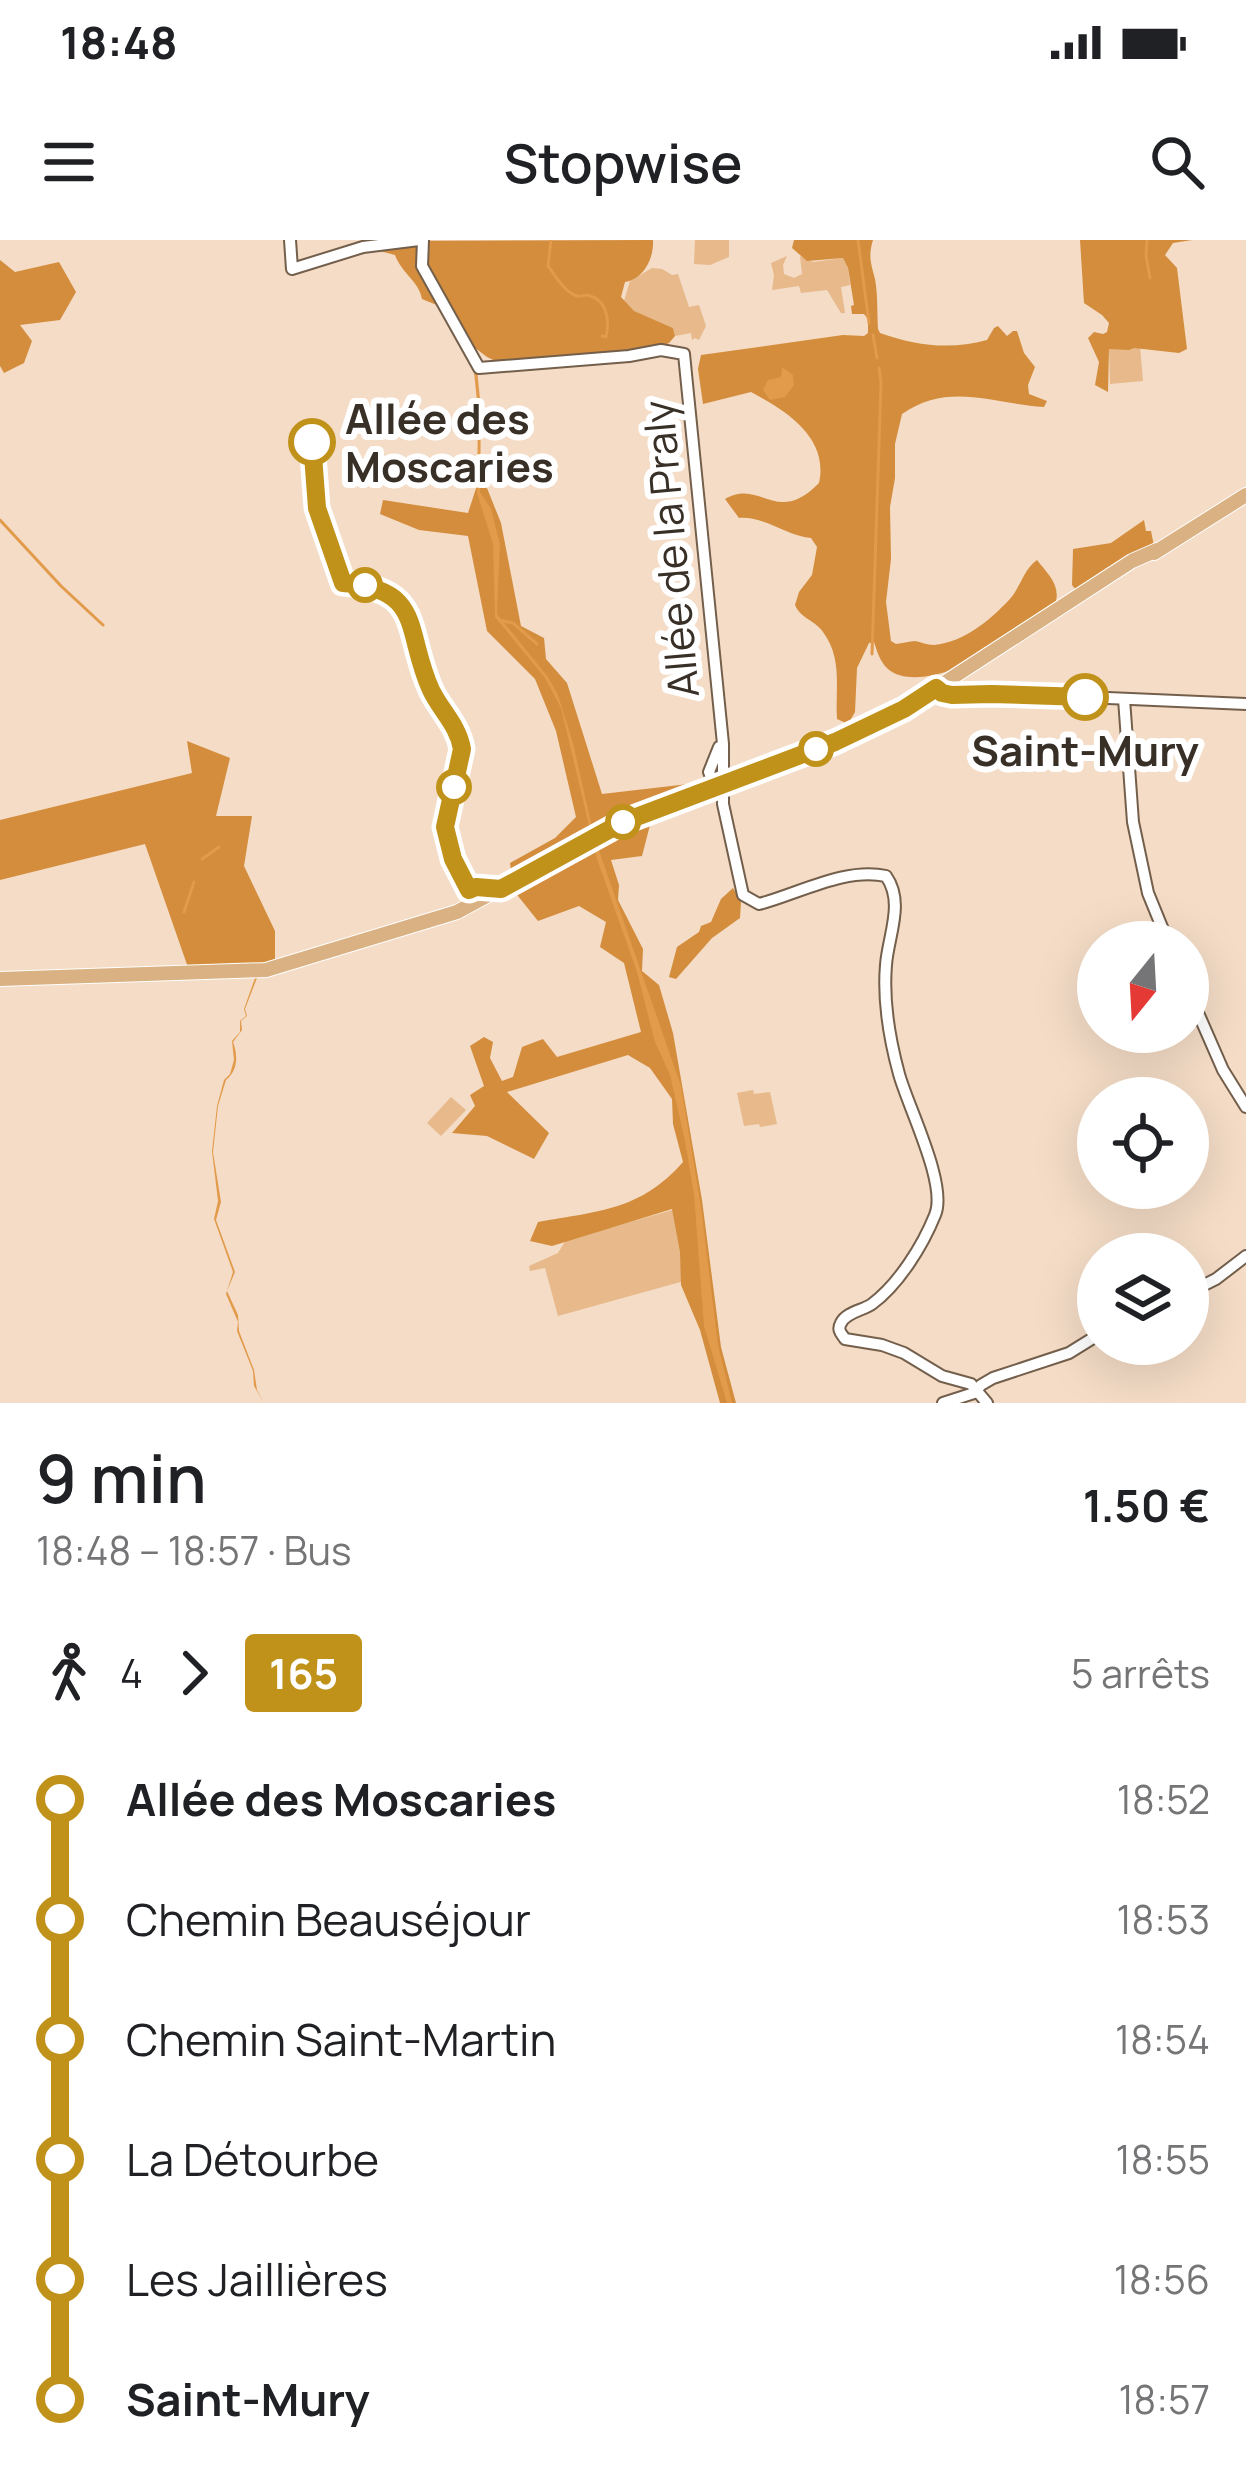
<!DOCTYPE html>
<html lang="fr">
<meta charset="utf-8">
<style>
:root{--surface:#fff;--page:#f6f6f6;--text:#202124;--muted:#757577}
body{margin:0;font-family:Manrope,sans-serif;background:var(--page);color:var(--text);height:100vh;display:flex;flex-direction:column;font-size:45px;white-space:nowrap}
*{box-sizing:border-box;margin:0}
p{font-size:39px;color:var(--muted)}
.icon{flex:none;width:66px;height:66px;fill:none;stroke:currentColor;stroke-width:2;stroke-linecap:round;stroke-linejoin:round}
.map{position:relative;height:1163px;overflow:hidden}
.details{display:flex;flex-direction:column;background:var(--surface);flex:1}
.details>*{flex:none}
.badge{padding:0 24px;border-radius:9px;font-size:42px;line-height:78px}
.needle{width:78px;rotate:198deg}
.buttons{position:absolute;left:1077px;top:681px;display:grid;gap:24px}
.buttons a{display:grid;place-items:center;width:132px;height:132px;border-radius:50%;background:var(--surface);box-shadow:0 12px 48px #0002;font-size:60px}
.map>.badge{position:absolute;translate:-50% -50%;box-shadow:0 0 0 6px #fff}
.legs{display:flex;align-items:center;gap:18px;height:132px;padding:0 36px;font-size:39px}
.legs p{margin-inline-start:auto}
.headline{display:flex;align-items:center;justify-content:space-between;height:204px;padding:0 36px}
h1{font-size:66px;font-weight:600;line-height:90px}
ul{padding:0 36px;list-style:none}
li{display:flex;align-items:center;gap:42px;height:120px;font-size:45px}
li i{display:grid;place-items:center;width:18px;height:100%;margin:0 15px;background:currentColor}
li i::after{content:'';width:30px;height:30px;margin:-15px;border:9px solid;border-radius:50%;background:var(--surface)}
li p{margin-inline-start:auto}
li:first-child i{background:linear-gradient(#0000 50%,currentColor 0)}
li:last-child i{background:linear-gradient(currentColor 50%,#0000 0)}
.status{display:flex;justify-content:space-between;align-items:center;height:84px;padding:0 60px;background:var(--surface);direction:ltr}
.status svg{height:33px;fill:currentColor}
header{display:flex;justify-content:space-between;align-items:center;height:156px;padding:0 36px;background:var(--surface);font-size:54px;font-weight:600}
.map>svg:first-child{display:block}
</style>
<div class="status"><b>18:48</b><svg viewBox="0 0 49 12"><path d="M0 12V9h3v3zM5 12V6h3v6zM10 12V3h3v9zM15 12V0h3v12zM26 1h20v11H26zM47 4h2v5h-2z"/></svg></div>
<header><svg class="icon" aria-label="menu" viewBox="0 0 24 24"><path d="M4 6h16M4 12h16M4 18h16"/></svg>Stopwise<svg class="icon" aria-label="search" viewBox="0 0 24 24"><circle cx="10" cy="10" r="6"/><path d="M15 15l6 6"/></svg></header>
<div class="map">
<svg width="1246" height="1163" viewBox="0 0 1246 1163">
<rect width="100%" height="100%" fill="#f4dcc6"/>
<!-- green -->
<g fill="#e7b98b">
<polygon points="695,0 729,0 729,17 710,25 694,24"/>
<polygon points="787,16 783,25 784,34 794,38 802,34 800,16 813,22 843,18 848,28 850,45 841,47 845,73 841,73 827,50 801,53 799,46 772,50 774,35 771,23"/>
<polygon points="652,28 662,29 672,35 678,34 689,67 699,65 706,86 699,100 695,98 692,100 691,93 675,96 673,88 633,71 624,61 630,41"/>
<polygon points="1140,106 1143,141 1110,144 1109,108"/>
<polygon points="753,850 754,854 770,852 777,884 760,887 759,884 744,886 737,853"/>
<polygon points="451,857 466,870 441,896 427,883"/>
<polygon points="694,964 702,1036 558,1076 545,1028 530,1031 529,1026 558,1013 566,1000"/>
</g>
<!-- forest -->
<g fill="#d38d3c">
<path d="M 653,0 C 654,18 644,39 625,42 L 621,57 L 634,71 L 673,88 L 675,96 L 669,103 L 653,110 L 597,115 L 570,114 L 504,125 L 487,117 L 470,104 L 439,66 L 422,59 C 419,41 402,34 395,15 L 376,10 L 373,1 Z"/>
<path d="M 794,0 L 873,0 C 868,16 871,24 875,39 C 878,55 877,73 878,89 L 880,93 C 916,106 951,110 987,100 L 994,88 L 998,86 L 1007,96 L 1013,91 L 1017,91 L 1024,113 L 1035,127 L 1028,145 L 1029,154 L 1047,161 L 1044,167 C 993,164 949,141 902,174 L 895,204 L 895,238 L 890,267 L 891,319 L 886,362 L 891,401 L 896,404 C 899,404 911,401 915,401 C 921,402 927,405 934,405 C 964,402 989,381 1009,360 C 1021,347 1023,330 1037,320 C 1047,333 1060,344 1056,361 L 948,431 C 932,437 902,442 888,429 C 880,422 877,411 874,402 L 869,403 L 857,428 L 855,472 L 848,484 L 837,479 C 835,448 843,419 823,392 C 815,380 801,379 795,365 L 799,352 L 812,335 L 817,307 L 811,298 C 784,295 765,276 739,278 L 725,259 C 761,238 776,287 819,243 C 829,198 787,171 751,152 L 703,164 L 698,129 L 701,115 L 843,95 L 864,96 L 868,93 L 868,79 L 864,74 L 852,74 L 851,66 L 854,65 L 848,28 L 843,18 L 807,21 L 792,8 Z"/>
<polygon points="1080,0 1192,0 1173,3 1165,15 1177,28 1187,109 1179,113 1134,108 1129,110 1109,109 1108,152 1095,145 1099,122 1088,98 1094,92 1103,94 1107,92 1109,83 1102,75 1084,63"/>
<polygon points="0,20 15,32 59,22 76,52 60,80 20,85 32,101 24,123 4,133 0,126"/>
<path d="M 481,233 L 501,283 L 521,386 L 544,398 L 546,419 L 567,443 L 602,554 L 697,543 L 697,546 L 645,565 L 650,585 L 642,616 L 611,620 L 619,645 L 618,660 L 643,709 L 642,731 L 659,745 L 673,793 L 702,960 L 721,1107 L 736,1163 L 720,1163 L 700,1090 L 681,1045 L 680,1012 L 672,969 L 552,1006 L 530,1001 L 538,982 C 598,971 640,971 683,922 L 673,884 L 672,859 L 650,828 L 628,815 L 507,852 L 549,893 L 534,919 L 487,896 L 452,893 L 475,866 L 470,855 L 484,846 L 470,806 L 484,797 L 493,802 L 490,818 L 502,841 L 513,837 L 522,807 L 543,799 L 557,817 L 641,792 L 624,723 L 600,707 L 606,682 L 579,666 L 538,681 L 514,651 L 510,623 L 555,598 L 576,577 L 556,491 L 535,439 L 487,391 L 468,296 L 419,290 L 380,274 L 383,260 L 468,273 Z"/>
<polygon points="1144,280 1146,291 1151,291 1154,306 1076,350 1072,345 1073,309 1111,303"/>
<polygon points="187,501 230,518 216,576 252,576 244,626 275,691 275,719 248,735 191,736 145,604 0,640 0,580 192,533"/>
<polygon points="733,648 741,662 740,678 712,698 676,739 669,737 677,707 699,692 701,686 711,682 721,659"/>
</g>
<!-- water -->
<g fill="#e29a4b">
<polygon points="420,24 477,129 481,169 480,252 491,269 500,304 497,374 548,437 558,455 573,503 594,596 681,846 701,967 718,1105 732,1163 727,1163 704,1086 694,955 685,901 670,835 655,802 637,732 597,619 561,468 545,438 495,377 493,304 477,253 478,171 474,132 424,42"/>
<polygon points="782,127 793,135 794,145 785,157 770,160 763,150 768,140 781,137"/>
<path d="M 255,738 L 257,738 L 245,769 L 247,776 L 241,781 L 242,790 L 233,802 C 238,815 238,831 226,840 L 218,866 L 213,912 L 221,962 L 216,980 L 235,1032 L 227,1051 L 238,1075 L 239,1091 L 254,1130 L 257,1150 L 264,1163 L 254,1146 L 253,1131 L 237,1091 L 238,1082 L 226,1054 L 233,1032 L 214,979 L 218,961 L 212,911 L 217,866 L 224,840 L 230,834 L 234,820 L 232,801 L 240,792 L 240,781 L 246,776 L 244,769 Z"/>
</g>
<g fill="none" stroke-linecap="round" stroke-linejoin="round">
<!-- stream -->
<g stroke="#e29a4b" stroke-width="3">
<path d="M 551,0 L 548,26 C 555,35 564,52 577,56 C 580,57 584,55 587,55 C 607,59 610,80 606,97 L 602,96"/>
<polyline points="858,0 869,83"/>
<polyline points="1147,0 1146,16 1150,38"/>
<polyline points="873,95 877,118"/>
<polyline points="0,280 61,346 103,385"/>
<polyline points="499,380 513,383 537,404"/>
<polyline points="872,414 881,143 879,128"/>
<polyline points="202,619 219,607"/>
<polyline points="184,672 194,642"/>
</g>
<!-- minor casing -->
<g stroke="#735f4b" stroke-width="14">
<g id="minor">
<polyline points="290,0 292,29 363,7 419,0"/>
<path d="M 423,0 L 422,26 L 479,128 L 629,116 L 661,110 L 684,114 L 723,504 L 723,564 L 743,655 L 759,664 C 798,654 845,627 886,636 C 905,663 888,696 886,725 C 883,760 890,801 899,834 C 908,867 948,945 935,975 C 923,1005 899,1044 872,1064 C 864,1070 846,1072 841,1083 C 837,1090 841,1093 845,1099 L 882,1105 L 904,1113 L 942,1136 L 971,1144 L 987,1163"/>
<path d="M 936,448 C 950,460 974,453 991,453 L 1246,464"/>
<polyline points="1124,459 1133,582 1148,653 1168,702"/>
<polyline points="716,550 709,532 719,507"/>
<polyline points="1188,750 1223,830 1246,867"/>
<polyline points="1188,1053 1216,1039 1246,1016"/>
<polyline points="943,1163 974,1153 981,1145 993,1138 1069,1113 1098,1095"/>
</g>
</g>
<!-- major casing -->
<g stroke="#fff" stroke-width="16">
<g id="major">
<polyline points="1154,313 1246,255"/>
<polyline points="0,739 266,730 457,672 623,582 835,502 904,469 1132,321 1157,310"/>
</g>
</g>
<!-- minor -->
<use href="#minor" stroke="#fff" stroke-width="10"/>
<!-- major -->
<use href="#major" stroke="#d9b182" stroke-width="14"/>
</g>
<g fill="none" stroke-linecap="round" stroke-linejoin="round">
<!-- line-1 casing -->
<g stroke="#fff" stroke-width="27">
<path id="line-1" d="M 312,202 L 317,268 L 343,343 C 425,349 404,391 431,450 C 441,471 458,485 462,509 L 445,587 L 453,619 L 469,650 L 476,647 L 501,649 L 623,582 L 835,502 L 904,469 L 936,448 L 942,453 L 952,455 L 991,454 L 1085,457"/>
</g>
<!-- line-1 -->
<use href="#line-1" stroke="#c0921a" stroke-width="18"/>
</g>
<!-- markers -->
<g fill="#fff" stroke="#c0921a" stroke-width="6">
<circle cx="312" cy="202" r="21"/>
<circle cx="365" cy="345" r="15"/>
<circle cx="1085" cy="457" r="21"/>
<circle cx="816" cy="509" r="15"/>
<circle cx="454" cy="547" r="15"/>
<circle cx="623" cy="582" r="15"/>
</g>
<g text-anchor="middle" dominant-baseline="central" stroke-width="12" stroke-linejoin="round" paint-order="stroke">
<!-- stop labels -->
<g font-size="42" font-weight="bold" fill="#382f27" stroke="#fff" text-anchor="start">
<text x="345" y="178">Allée des<tspan x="345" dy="48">Moscaries</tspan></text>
<text x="1085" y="510" text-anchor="middle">Saint-Mury</text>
</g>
<!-- street labels -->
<g font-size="42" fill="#382f27" stroke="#fff">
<text transform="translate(670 309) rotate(-95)">Allée de la Praly</text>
</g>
</g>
</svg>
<div class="buttons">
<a><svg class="needle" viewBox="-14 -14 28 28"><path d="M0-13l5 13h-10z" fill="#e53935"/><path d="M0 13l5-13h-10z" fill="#757577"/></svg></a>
<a><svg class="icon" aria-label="locate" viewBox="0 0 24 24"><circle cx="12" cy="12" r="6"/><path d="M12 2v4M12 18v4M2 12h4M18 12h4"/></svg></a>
<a><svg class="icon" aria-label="layers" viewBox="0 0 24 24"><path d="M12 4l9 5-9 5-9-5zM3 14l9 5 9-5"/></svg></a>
</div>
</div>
<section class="details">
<div class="headline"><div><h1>9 min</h1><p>18:48 – 18:57 · Bus</p></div><b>1.50 €</b></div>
<div class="legs"><svg class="icon" aria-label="walk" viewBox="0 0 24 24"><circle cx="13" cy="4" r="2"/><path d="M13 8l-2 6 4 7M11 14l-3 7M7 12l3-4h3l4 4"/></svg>4<svg class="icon" aria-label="forward" viewBox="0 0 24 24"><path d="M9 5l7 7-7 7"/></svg><b class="badge" style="background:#c0921a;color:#fff">165</b><p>5 arrêts</p></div>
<ul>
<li><i style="color:#c0921a"></i><b>Allée des Moscaries</b><p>18:52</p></li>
<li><i style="color:#c0921a"></i><span>Chemin Beauséjour</span><p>18:53</p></li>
<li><i style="color:#c0921a"></i><span>Chemin Saint-Martin</span><p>18:54</p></li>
<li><i style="color:#c0921a"></i><span>La Détourbe</span><p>18:55</p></li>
<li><i style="color:#c0921a"></i><span>Les Jaillières</span><p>18:56</p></li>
<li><i style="color:#c0921a"></i><b>Saint-Mury</b><p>18:57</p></li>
</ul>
</section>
